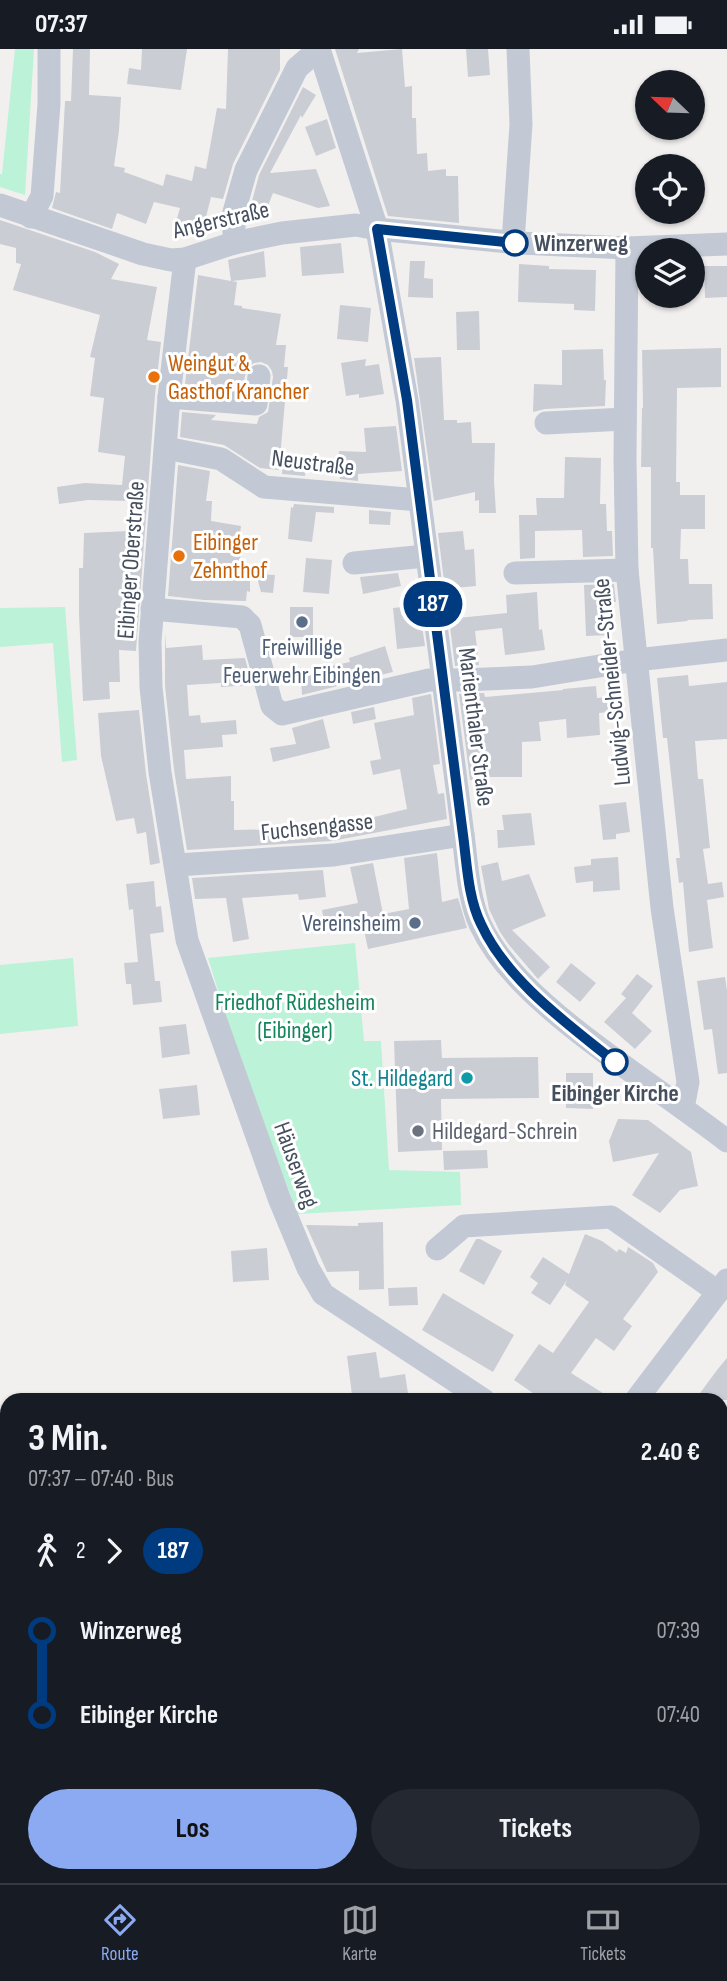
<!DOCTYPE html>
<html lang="de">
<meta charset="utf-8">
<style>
:root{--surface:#171b24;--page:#242831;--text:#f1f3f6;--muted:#9ea1a6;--line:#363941;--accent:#8baaf2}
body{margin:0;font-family:"Sofia Sans Condensed",sans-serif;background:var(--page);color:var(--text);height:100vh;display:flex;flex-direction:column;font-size:26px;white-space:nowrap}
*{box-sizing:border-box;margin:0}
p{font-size:23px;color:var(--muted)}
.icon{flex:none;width:38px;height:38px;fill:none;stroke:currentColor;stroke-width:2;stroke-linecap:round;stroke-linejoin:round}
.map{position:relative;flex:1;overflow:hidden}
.sheet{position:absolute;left:0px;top:1344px;width:728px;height:490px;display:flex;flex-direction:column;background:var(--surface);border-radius:21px 21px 0 0;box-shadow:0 2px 5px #0004}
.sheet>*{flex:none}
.badge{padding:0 14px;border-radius:23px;font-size:24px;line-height:46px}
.needle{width:46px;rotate:293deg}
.controls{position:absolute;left:635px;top:21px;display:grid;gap:14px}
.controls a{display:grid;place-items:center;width:70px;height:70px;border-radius:50%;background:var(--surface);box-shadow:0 2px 5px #0004;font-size:35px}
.map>.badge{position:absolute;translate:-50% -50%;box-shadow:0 0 0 4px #fff}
.legs{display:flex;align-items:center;gap:10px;height:77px;padding:0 28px;font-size:23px}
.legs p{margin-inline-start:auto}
.overview{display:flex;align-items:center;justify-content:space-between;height:119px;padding:0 28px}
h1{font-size:38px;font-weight:700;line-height:52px}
.button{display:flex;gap:14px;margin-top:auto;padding:14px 28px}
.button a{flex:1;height:80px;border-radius:42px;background:var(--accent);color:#111;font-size:28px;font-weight:700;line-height:80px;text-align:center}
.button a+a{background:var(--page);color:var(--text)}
ul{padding:0 28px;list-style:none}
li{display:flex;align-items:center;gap:24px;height:84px;font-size:26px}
li i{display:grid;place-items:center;width:10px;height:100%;margin:0 9px;background:currentColor}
li i::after{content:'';width:18px;height:18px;margin:-9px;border:5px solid;border-radius:50%;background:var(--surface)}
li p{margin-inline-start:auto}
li:first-child i{background:linear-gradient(#0000 50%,currentColor 0)}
li:last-child i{background:linear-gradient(currentColor 50%,#0000 0)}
.status{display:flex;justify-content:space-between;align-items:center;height:49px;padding:0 35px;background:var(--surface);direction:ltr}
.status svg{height:19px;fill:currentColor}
.menu{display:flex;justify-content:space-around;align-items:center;height:98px;border-top:2px solid var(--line);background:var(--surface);font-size:19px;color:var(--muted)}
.menu a{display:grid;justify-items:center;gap:4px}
.menu .selected{color:var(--accent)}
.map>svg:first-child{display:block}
</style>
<div class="status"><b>07:37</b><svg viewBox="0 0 49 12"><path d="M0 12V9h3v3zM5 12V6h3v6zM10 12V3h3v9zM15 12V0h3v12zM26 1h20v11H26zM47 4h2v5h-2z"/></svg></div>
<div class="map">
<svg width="727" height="1834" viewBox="0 0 727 1834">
<rect width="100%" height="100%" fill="#f2f0ef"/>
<!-- green -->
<g fill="#bbf2d8">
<polygon points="15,0 34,0 25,146 0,138 0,125 2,125"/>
<polygon points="65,558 77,711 62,713 53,594 0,598 0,559"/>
<polygon points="355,894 364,992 381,992 389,1121 460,1123 461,1156 298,1165 247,1035 208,909"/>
<polygon points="73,909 78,977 0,985 0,916"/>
</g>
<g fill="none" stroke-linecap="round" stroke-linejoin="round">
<!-- stream -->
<polyline stroke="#86ccf1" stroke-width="5" points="0,1715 7,1714"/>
</g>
<!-- building -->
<g fill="#cbcdd5">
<polygon points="73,0 90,0 89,46 121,48 119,82 114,117 125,119 124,123 163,137 166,125 192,132 195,117 206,120 217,59 226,60 228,0 280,0 280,21 233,115 223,150 211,148 203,180 176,173 180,159 154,153 146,175 117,164 112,180 52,159 56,143 60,144 65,52 71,52"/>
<polygon points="142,0 187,0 181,41 127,35 129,19 141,21"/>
<polygon points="335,0 359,0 357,4 402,0 405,38 412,37 412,69 416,69 417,105 427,104 428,122 446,120 446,127 458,127 459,174 388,167"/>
<polygon points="466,0 488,0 490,26 468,28"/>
<polygon points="303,38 316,46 302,69 301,66 270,124 316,120 330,157 318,159 273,144 262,172 248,167 259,126"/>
<polygon points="327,70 336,99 316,107 305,78"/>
<polygon points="0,171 95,203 119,215 111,230 157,238 147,291 161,293 155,346 136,602 119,601 120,633 109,633 110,650 83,652 79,565 79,519 83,519 84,484 129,482 130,452 88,451 59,455 57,438 85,434 122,436 125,407 98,403 104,349 90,347 95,309 90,308 100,266 13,241 21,215 16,214 16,199 0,195"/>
<polygon points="341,194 344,224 302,227 300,198"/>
<polygon points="264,202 266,228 232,232 237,233 234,256 242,257 242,259 281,265 276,296 286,296 284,318 288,318 279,421 260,419 224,396 180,388 182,363 216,366 211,371 257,375 259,368 268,363 273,328 272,322 268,316 261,313 254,314 247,319 242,340 185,335 198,226 231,232 228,211"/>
<polygon points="410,212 425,212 424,229 433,230 433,249 408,248"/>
<polygon points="519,215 549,217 549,220 596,221 595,262 574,261 574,255 518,253"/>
<polygon points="704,217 727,217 727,248 705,249"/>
<polygon points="340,256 371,259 368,293 337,290"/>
<polygon points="479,262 480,301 457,301 456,263"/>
<polygon points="721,299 721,338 677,339 676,433 680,433 680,446 705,446 705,480 681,480 680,510 688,510 689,535 712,535 713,570 687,571 688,572 657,575 653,499 651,499 651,418 641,418 642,359 643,359 642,301"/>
<polygon points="603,300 604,331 606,331 605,357 545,360 533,363 534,335 562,336 562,301"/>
<polygon points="441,308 444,371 457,371 457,374 471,373 472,394 495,394 494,431 496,464 479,464 479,451 475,452 475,443 434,452 414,309"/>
<polygon points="366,310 365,317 379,315 384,345 359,349 359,345 346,347 341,314"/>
<polygon points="396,377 402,422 358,425 358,432 340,430 338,420 339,402 366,403 364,379"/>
<polygon points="565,408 601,409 600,455 606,455 607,482 612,482 613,507 583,508 582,481 535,482 535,509 520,510 519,466 537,466 536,449 564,449"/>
<polygon points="283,411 306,413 305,427 282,425"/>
<polygon points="178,416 210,422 206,452 212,452 211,472 241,477 239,494 243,495 237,523 250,524 250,543 247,542 246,552 204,551 168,547"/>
<polygon points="294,455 334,458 334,464 316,463 312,493 288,490 291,458 293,459"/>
<polygon points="369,461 391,463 390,476 369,475"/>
<polygon points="463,482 465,501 474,500 476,537 445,540 438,484"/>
<polygon points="306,509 332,511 329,545 303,543"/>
<polygon points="398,524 401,537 363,545 360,528"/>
<polygon points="256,525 275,526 273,544 261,543"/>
<polygon points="614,535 616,553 610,553 610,586 586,587 584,536"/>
<polygon points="537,543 539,581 542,580 545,601 505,606 502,579 475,582 479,616 455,617 447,554 457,553 458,569 507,564 506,546"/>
<polygon points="419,556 425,597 397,600 393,559"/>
<rect x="290" y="558" width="23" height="30"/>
<polygon points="165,583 166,599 202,596 203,611 245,609 252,636 221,638 221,634 187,636 189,667 200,666 201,674 236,671 237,685 222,686 223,698 184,701 186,730 231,727 231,752 234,752 234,781 289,780 335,774 369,766 370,769 407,760 400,720 373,726 370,712 381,710 374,674 414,666 412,649 431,645 440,715 433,716 438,745 444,744 447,770 332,792 187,801 174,721 165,637"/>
<polygon points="385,597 393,623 302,646 301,628 313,625 312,621 350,613 349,609"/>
<polygon points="688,626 689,637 727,633 727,690 695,692 698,730 703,730 710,799 703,800 708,835 722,833 724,848 707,851 713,899 689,903 683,833 679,834 676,809 680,809 667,689 663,689 657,629"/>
<polygon points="596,637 597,649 618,647 619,662 599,664 600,686 567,689 566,670 539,673 541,692 522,693 522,728 488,728 488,730 470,731 459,645 484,644 485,648 563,641 563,640"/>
<polygon points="374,658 376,670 353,675 351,663"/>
<polygon points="139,661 146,725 160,814 150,816 146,783 137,785 134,769 116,772 101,707 98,664"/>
<polygon points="323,670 330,699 273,713 270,699 296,695 292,679"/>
<polygon points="626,753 630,783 616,785 616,790 603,791 599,756"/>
<polygon points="531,764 535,796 498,799 497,781 504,781 502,766"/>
<polygon points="437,804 442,853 458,849 467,879 368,900 362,872 325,879 322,861 358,854 350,818 373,814 383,865 409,860 404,809"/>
<polygon points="618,808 620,841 593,843 593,832 576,834 574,818 591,816 591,810"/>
<polygon points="498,813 502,832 529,825 546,867 512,881 550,918 538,930 509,896 500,883 489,860 481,817"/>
<polygon points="323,821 326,848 299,851 298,845 242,849 249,890 233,893 226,849 195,850 192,829"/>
<polygon points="154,832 156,858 161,857 164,883 150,885 155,932 160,932 162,953 133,956 131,935 126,935 124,914 138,913 133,860 129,861 126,835"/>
<polygon points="571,914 596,934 580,953 556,933"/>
<polygon points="637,925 653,937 632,964 652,982 635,1000 604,973 626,949 621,945"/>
<polygon points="725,928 727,942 727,1024 718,1025 712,980 704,981 697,932"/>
<polygon points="186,975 190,1005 162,1009 159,978"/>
<polygon points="441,991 442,1009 538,1008 539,1049 441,1050 442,1101 398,1103 394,992"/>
<polygon points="566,1024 593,1024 593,1060 566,1059"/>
<polygon points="197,1036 200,1066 163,1070 159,1040"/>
<polygon points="618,1070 648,1071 691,1103 698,1137 680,1141 660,1164 632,1146 659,1104 613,1113 609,1092"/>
<polygon points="487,1101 488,1119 444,1121 443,1102"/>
<polygon points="383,1173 384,1240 359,1241 359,1222 327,1223 306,1176 358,1177 358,1174"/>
<polygon points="585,1185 602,1192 617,1203 619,1200 626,1204 628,1198 633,1201 653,1214 658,1223 623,1270 632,1277 614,1302 596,1289 571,1324 614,1351 543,1351 514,1331 539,1295 553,1304 589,1253 565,1236 567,1231 550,1256 531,1244 538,1234 530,1228 543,1208 569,1225"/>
<polygon points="476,1190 480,1190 502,1202 484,1236 459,1222"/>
<polygon points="267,1199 269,1231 233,1233 231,1202"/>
<polygon points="417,1238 418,1256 389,1257 388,1239"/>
<polygon points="443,1244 514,1286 493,1323 422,1281"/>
<polygon points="376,1303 380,1329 405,1325 409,1351 363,1351 361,1344 352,1346 347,1307"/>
<polygon points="727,1309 727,1351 695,1351 717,1321"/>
</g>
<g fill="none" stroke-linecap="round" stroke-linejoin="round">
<!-- minor -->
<g stroke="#c2c9d5" stroke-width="23">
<path d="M 319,0 L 377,180 L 407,351 L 463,786 C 467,815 468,848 480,875 C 499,916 537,950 572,978 C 622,1018 676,1053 727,1092"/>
<polyline points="0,156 143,205 171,211 185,210 234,194 282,184 356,176 377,180 519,194 627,199 727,195"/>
<polyline points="31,168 42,147 49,55 49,0"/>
<polyline points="513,193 521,75 518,0"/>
<polyline points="234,194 234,163 246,121 297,19 319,0"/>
<polyline points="627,199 625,410 627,521 662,859 688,1033 683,1059"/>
<polyline points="185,210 169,348 150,593 151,638 160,723 187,891 279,1149 308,1219 323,1245 484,1351"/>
<polyline points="169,348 256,355 259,327"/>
<polyline points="546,374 625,370"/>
<polyline points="166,399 221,410 264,438 419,451"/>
<polyline points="354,514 426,507"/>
<polyline points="515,524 627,521"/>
<polyline points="152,560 242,568 250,576 272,657 282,665 429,631 463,631 532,628 636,611 727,601"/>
<polyline points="176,816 334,806 463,786"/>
<polyline points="437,1200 464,1177 611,1168 718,1243"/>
<polyline points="636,1351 727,1231"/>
<polyline points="721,1558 727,1564"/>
</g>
</g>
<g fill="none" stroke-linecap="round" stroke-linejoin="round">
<!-- line-1 casing -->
<g stroke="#fff" stroke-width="16">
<path id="line-1" d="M 515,194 L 377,180 L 407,351 L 463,786 C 467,815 468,849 481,875 C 507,932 568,975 615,1013"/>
</g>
<!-- line-1 -->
<use href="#line-1" stroke="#003b80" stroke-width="10"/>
</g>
<!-- markers -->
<g fill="#fff" stroke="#003b80" stroke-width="3.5">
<circle cx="515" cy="194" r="12"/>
<circle cx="615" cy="1013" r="12"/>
</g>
<g fill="#e8710a" stroke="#fff" stroke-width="2.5">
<circle cx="154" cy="328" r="7"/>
<circle cx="179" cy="507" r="7"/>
</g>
<g fill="#5c6f8a" stroke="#fff" stroke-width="2.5">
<circle cx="302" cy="573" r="7"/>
<circle cx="415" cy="874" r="7"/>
</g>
<circle fill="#0f9aa8" stroke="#fff" stroke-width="2.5" cx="467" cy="1029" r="7"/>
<circle fill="#6b7280" stroke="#fff" stroke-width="2.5" cx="418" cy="1082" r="7"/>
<g text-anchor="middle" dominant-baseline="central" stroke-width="6" stroke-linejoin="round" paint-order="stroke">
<!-- street labels -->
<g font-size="24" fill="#464f5e" stroke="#fff">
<text transform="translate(221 171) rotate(-13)">Angerstraße</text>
<text transform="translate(313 414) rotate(7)">Neustraße</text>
<text transform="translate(131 511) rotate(-86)">Eibinger Oberstraße</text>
<text transform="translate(612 633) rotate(-96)">Ludwig-Schneider-Straße</text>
<text transform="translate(476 678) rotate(83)">Marienthaler Straße</text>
<text transform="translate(317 778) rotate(-6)">Fuchsengasse</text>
<text transform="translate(296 1116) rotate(70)">Häuserweg</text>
</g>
<!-- stop labels -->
<g font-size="24" font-weight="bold" fill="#464f5e" stroke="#fff" text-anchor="start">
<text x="534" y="194">Winzerweg</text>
<text x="615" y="1044" text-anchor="middle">Eibinger Kirche</text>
</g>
<!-- food labels -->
<g font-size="24" fill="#c56008" stroke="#fff" text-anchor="start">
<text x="168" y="314">Weingut &amp;<tspan x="168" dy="28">Gasthof Krancher</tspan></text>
<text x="193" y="493">Eibinger<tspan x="193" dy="28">Zehnthof</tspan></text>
</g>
<!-- service labels -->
<g font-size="24" fill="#4e5e75" stroke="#fff">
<text x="302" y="598">Freiwillige<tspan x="302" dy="28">Feuerwehr Eibingen</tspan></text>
<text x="401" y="874" text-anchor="end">Vereinsheim</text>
</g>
<!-- park labels -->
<g font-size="24" fill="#12855c" stroke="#fff">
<text x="295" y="953">Friedhof Rüdesheim<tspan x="295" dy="28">(Eibinger)</tspan></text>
</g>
<!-- culture labels -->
<g font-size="24" fill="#0d838f" stroke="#fff" text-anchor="end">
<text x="453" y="1029">St. Hildegard</text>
</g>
<!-- worship labels -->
<g font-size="24" fill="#5b616d" stroke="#fff" text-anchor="start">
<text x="432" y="1082">Hildegard-Schrein</text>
</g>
</g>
</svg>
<div class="controls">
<a><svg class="needle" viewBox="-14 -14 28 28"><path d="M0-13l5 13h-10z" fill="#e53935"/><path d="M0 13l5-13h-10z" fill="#9ea1a6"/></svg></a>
<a><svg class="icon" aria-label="locate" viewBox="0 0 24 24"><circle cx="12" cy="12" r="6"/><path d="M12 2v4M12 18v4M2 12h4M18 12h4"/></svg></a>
<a><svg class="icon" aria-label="layers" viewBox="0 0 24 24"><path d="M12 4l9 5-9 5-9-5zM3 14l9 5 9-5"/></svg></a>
</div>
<b class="badge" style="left:433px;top:555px;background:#003b80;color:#fff">187</b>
<section class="sheet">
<div class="overview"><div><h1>3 Min.</h1><p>07:37 – 07:40 · Bus</p></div><b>2.40 €</b></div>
<div class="legs"><svg class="icon" aria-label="walk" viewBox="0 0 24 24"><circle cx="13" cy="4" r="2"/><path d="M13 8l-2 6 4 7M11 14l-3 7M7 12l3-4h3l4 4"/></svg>2<svg class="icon" aria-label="forward" viewBox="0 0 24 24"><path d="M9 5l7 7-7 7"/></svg><b class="badge" style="background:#003b80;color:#fff">187</b></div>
<ul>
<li><i style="color:#003b80"></i><b>Winzerweg</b><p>07:39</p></li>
<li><i style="color:#003b80"></i><b>Eibinger Kirche</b><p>07:40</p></li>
</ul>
<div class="button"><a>Los</a><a>Tickets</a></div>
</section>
</div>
<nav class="menu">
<a class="selected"><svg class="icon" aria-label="directions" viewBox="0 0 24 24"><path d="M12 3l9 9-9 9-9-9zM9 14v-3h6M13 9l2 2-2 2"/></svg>Route</a>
<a><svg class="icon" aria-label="map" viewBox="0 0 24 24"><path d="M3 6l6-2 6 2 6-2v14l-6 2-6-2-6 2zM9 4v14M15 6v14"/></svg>Karte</a>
<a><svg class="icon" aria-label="tickets" viewBox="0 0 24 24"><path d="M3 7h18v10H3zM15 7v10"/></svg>Tickets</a>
</nav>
